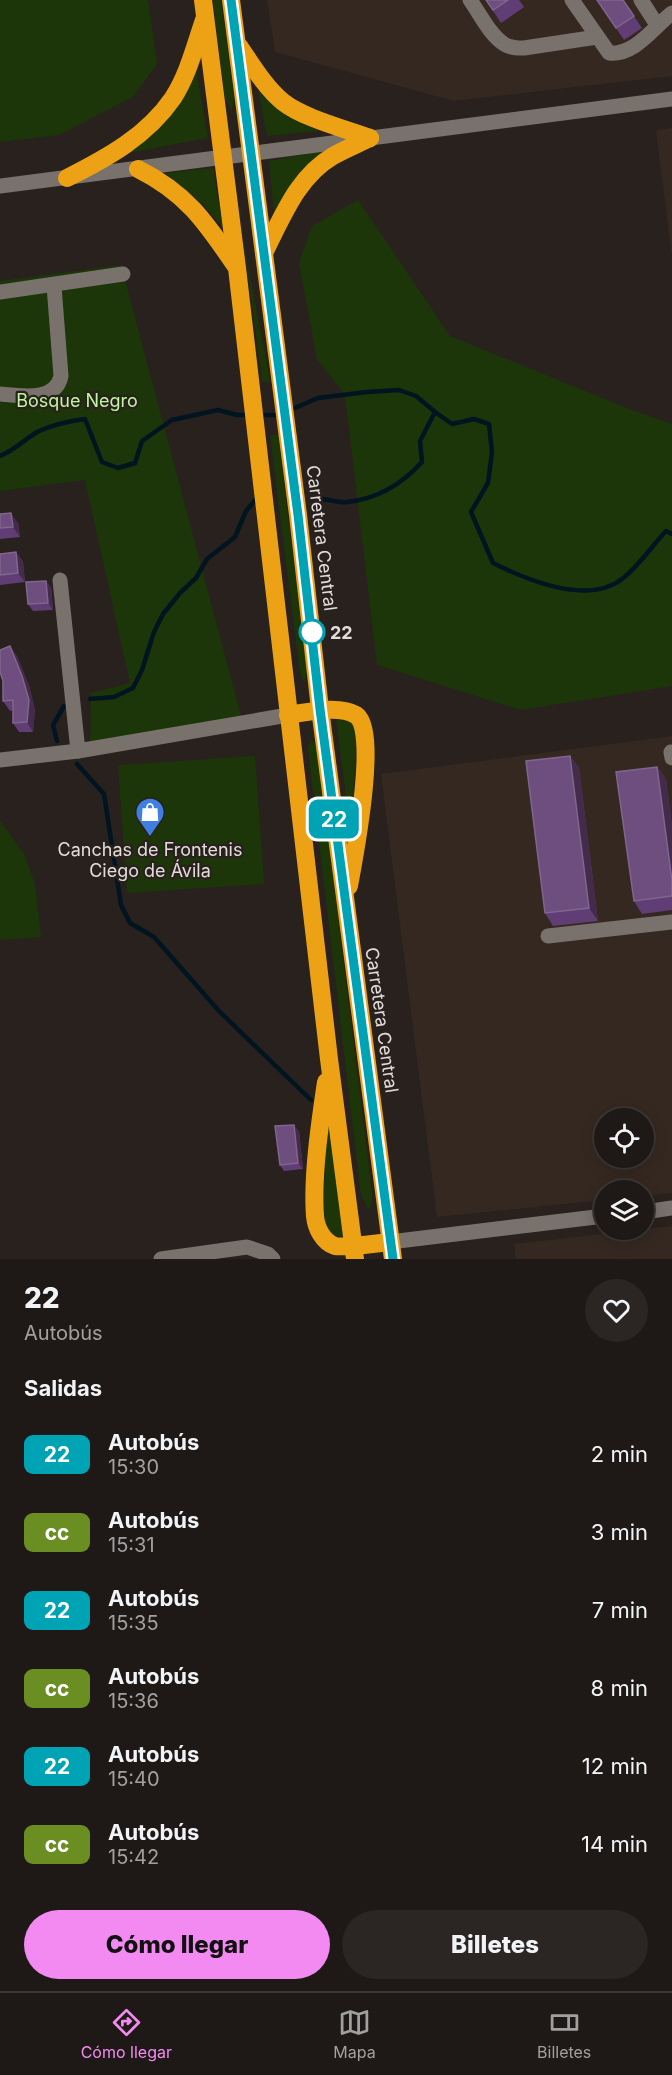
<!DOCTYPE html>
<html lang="es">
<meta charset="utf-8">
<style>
:root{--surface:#1e1916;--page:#2b2623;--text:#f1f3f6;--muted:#a1a0a1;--line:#3c3835;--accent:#f38af1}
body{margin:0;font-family:Inter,sans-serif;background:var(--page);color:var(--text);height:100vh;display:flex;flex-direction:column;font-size:22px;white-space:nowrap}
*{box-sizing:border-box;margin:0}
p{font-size:20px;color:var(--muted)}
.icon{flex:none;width:33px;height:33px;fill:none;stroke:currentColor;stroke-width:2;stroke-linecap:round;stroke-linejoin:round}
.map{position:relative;height:1259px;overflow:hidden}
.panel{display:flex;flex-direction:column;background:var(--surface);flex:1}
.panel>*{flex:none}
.badge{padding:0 12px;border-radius:9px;font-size:21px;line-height:39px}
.fabs{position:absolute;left:594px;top:1108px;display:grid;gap:12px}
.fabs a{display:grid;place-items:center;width:60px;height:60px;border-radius:50%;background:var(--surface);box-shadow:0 3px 15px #0003,0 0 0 2px var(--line);font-size:30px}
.map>.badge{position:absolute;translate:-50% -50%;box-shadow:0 0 0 3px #fff}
h2{padding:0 24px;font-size:22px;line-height:54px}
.round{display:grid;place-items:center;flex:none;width:63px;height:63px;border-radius:32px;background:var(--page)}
.head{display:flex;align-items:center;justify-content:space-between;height:102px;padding:0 24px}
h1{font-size:28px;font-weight:800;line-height:45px}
.action{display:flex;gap:12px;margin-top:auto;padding:12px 24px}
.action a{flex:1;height:69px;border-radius:36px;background:var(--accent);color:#111;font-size:24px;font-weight:800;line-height:69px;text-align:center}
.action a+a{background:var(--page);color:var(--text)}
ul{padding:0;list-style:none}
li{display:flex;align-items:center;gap:18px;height:78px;padding:0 24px}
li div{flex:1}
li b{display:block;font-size:22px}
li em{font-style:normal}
li .badge{min-width:66px;font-weight:700;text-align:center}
.tab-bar{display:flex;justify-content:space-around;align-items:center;height:84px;border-top:2px solid var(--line);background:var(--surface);font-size:16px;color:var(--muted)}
.tab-bar a{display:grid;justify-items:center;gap:3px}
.tab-bar .selected{color:var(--accent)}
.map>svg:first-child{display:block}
</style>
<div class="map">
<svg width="672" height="1259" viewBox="0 0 672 1259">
<rect width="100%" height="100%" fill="#28211d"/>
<!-- built -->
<g fill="#352821" fill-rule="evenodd">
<polygon points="267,0 672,0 672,76 454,101 275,52"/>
<polygon points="672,128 672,257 656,130"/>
<path d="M 672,736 L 672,1193 L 644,1196 L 644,1191 L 604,1191 L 604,1200 L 437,1217 L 381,774 ZM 604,1119 L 644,1119 L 644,1158 L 604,1158 Z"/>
<polygon points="672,1226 672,1259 516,1259 514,1244"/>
</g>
<!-- green -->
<g fill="#1c360a">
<polygon points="0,0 148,0 157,64 133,97 59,135 0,142"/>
<polygon points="213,0 221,0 234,97 232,111 225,98"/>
<polygon points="196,69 208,138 128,153"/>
<polygon points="257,82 300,122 319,131 267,136"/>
<polygon points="332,149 274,215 269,161"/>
<polygon points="213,168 223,228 204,205 165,173"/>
<polygon points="235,174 247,260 270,381 262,382"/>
<polygon points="358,200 450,336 627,408 672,424 672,686 521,710 377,665 345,395 317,359 299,263 312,226"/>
<polygon points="121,265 244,727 90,747 91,693 130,683 85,480 0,491 0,281"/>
<polygon points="270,435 278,435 307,672 304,683 300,673"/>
<polygon points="336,718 351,721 357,733 351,836"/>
<polygon points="311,739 317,748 372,1193 372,1203 369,1210 361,1195 308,749"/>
<polygon points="255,756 264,884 127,893 118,765"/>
<polygon points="0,821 24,854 35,884 41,937 0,940"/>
<path d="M 328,1117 L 345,1230 L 343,1236 C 330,1238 327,1228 322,1219 Z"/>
</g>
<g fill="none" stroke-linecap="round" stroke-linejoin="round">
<!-- stream -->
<g stroke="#001520" stroke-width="4.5">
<path d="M 288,411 L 318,398 L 367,392 L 399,390 L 416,396 L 435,412 L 452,424 L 474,419 L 489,424 L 492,452 L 488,483 L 471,512 L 493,563 C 527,580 587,606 622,579 C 639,566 651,547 666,531 L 672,534"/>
<polyline points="259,415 281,415"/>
<path d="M 0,456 C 15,450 24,440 37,432 C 52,425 69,421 85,419 L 102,462 L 118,468 L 135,463 L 142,441 L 172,420 L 218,410 L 237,415 L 251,415"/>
<path d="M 323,499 C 331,500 340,503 347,502 C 377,499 402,484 422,462 L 420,441 L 435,412"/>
<polyline points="90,699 114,697 133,688 142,670 154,632 163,614 180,593 196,578 207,559 235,537 246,511 257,498"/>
<polyline points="57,741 53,725 64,706"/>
<polyline points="77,764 104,794 121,905 130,923 154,937 219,1011 311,1100"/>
</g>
<!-- minor -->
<g stroke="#79716c" stroke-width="15">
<path d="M 470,0 C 480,14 490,35 504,44 C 510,48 517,48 524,48 L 597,37"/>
<path d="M 572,0 L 609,53 C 634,56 653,28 672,13"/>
<polyline points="641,0 657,25"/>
<polyline points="0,186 672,99"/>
<polyline points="0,292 123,274"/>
<path d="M 0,394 C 21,396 56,402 61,376 L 54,286"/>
<polyline points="60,580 78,751 288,715"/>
<polyline points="671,752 672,758"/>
<polyline points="0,760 78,751"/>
<polyline points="548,936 672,922"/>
<polyline points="644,1212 672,1208"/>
<polyline points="390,1242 604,1216"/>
<polyline points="161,1259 247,1247 268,1254 273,1259"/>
</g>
<!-- highway -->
<g stroke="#eda215" stroke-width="18">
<polyline points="203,0 237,268 329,1059 355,1259"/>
<polyline points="231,0 298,515 320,709 393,1259"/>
<path d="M 239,46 C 252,65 265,87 283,102 C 303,118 346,129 370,138"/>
<path d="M 138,169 C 186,193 205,221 235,265"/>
<path d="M 67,178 C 107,158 147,136 173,98 C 188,75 195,46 204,20"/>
<path d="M 264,253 C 282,218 297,177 333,156 C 345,149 358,144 370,138"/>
<path d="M 288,715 C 306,712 340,705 356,715 C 379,731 354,858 349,886"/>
<path d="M 326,1082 C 320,1122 312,1177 315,1216 C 316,1228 323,1242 335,1246 C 343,1248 379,1243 390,1242"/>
</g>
</g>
<!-- wall -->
<g fill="#603d74">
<polygon points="486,0 519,0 524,7 501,23"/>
<polygon points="597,0 623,0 642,28 624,40"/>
<polygon points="0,514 18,523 20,537 0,539"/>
<polygon points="16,552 23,562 25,582 0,585 0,554"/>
<polygon points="51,587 53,610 33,611 28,604"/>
<polygon points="17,656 29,686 35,710 33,732 19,732 13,723 13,710 10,711 3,701"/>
<polygon points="570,756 579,768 598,921 553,926 545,913"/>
<polygon points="657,767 666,779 672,827 672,910 642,914 634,901"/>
<polygon points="299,1131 303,1169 284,1171 280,1165"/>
</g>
<!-- shaded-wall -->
<g fill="#442b4c">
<polygon points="11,513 18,523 20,537 13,527"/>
<polygon points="16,552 23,562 25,582 18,573"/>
<polygon points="46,581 51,587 53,610 48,603"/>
<polygon points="10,646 17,656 29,686 35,710 33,732 27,722"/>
<polygon points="570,756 579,768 598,921 589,908"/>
<polygon points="657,767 666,779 672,827 672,881"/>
<polygon points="294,1125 299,1131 303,1169 298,1163"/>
</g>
<!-- building -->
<g fill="#6e4e7f" stroke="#80658d" stroke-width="1.5">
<polygon points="486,0 508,0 493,10"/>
<polygon points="597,0 623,0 634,16 616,28"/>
<polygon points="11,513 13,527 0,528 0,514"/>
<polygon points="16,552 18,573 0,575 0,554"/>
<polygon points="46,581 48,603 28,604 26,582"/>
<polygon points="10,646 22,676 29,700 27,722 13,723 13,700 3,701 3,681 0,672 0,650"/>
<polygon points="570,756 589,908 545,913 526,761"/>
<polygon points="657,767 672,881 672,896 634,901 616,772"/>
<polygon points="294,1125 298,1163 280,1165 275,1126"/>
</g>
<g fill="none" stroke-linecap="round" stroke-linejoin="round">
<!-- line casing -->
<g stroke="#fff" stroke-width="14">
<polyline id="line" points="231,0 298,515 320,709 393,1259"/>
</g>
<!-- line -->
<use href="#line" stroke="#00a3b4" stroke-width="9"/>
</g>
<!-- icons -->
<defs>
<g id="shop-pin" transform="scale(1.5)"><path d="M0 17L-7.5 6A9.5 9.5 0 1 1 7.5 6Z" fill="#3f7fe0" stroke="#28211d"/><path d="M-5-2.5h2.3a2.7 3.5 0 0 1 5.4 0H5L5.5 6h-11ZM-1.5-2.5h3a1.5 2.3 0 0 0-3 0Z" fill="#fff"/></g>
</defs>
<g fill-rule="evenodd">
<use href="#shop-pin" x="150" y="812"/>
</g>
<!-- markers -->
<circle fill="#fff" stroke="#00a3b4" stroke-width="3" cx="312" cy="632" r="12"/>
<g text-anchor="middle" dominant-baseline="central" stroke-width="4.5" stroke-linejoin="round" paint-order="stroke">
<!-- park labels -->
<g font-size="18" fill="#bdf89c" stroke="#28211d">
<text x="77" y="400">Bosque Negro</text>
</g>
<!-- street labels -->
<g font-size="18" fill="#e2ddda" stroke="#28211d">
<text transform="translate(322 538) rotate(83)">Carretera Central</text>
<text transform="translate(382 1020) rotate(82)">Carretera Central</text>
</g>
<!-- stop labels -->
<g font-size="18" font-weight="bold" fill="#e2ddda" stroke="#28211d" text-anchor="start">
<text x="330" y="632">22</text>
</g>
<!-- poi labels -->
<g font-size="18" fill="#e2ddda" stroke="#28211d">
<text x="150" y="849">Canchas de Frontenis<tspan x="150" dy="21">Ciego de Ávila</tspan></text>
</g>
</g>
</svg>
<div class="fabs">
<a><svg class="icon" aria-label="locate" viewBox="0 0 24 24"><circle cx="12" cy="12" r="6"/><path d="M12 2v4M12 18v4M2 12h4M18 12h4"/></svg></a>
<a><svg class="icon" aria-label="layers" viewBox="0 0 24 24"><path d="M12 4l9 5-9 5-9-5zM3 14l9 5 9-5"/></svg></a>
</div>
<b class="badge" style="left:334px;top:819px;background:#00a3b4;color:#fff">22</b>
</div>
<section class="panel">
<div class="head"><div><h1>22</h1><p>Autobús</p></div><a class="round"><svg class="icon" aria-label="heart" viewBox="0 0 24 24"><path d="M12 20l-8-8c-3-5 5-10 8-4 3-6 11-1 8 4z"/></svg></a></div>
<h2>Salidas</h2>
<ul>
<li><span class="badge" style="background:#00a3b4;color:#fff">22</span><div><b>Autobús</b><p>15:30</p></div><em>2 min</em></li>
<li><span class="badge" style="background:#6b8e23;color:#fff">cc</span><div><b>Autobús</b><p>15:31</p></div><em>3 min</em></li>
<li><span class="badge" style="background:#00a3b4;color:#fff">22</span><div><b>Autobús</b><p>15:35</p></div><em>7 min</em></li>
<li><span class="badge" style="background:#6b8e23;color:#fff">cc</span><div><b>Autobús</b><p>15:36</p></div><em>8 min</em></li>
<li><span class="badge" style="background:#00a3b4;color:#fff">22</span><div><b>Autobús</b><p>15:40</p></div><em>12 min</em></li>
<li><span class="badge" style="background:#6b8e23;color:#fff">cc</span><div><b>Autobús</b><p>15:42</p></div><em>14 min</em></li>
</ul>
<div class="action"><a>Cómo llegar</a><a>Billetes</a></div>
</section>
<nav class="tab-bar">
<a class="selected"><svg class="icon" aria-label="directions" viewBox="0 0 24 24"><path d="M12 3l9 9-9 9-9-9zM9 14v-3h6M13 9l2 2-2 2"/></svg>Cómo llegar</a>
<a><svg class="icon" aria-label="map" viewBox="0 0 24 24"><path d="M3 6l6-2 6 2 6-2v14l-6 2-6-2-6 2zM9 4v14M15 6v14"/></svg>Mapa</a>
<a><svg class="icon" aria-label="tickets" viewBox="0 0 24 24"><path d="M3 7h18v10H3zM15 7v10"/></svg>Billetes</a>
</nav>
